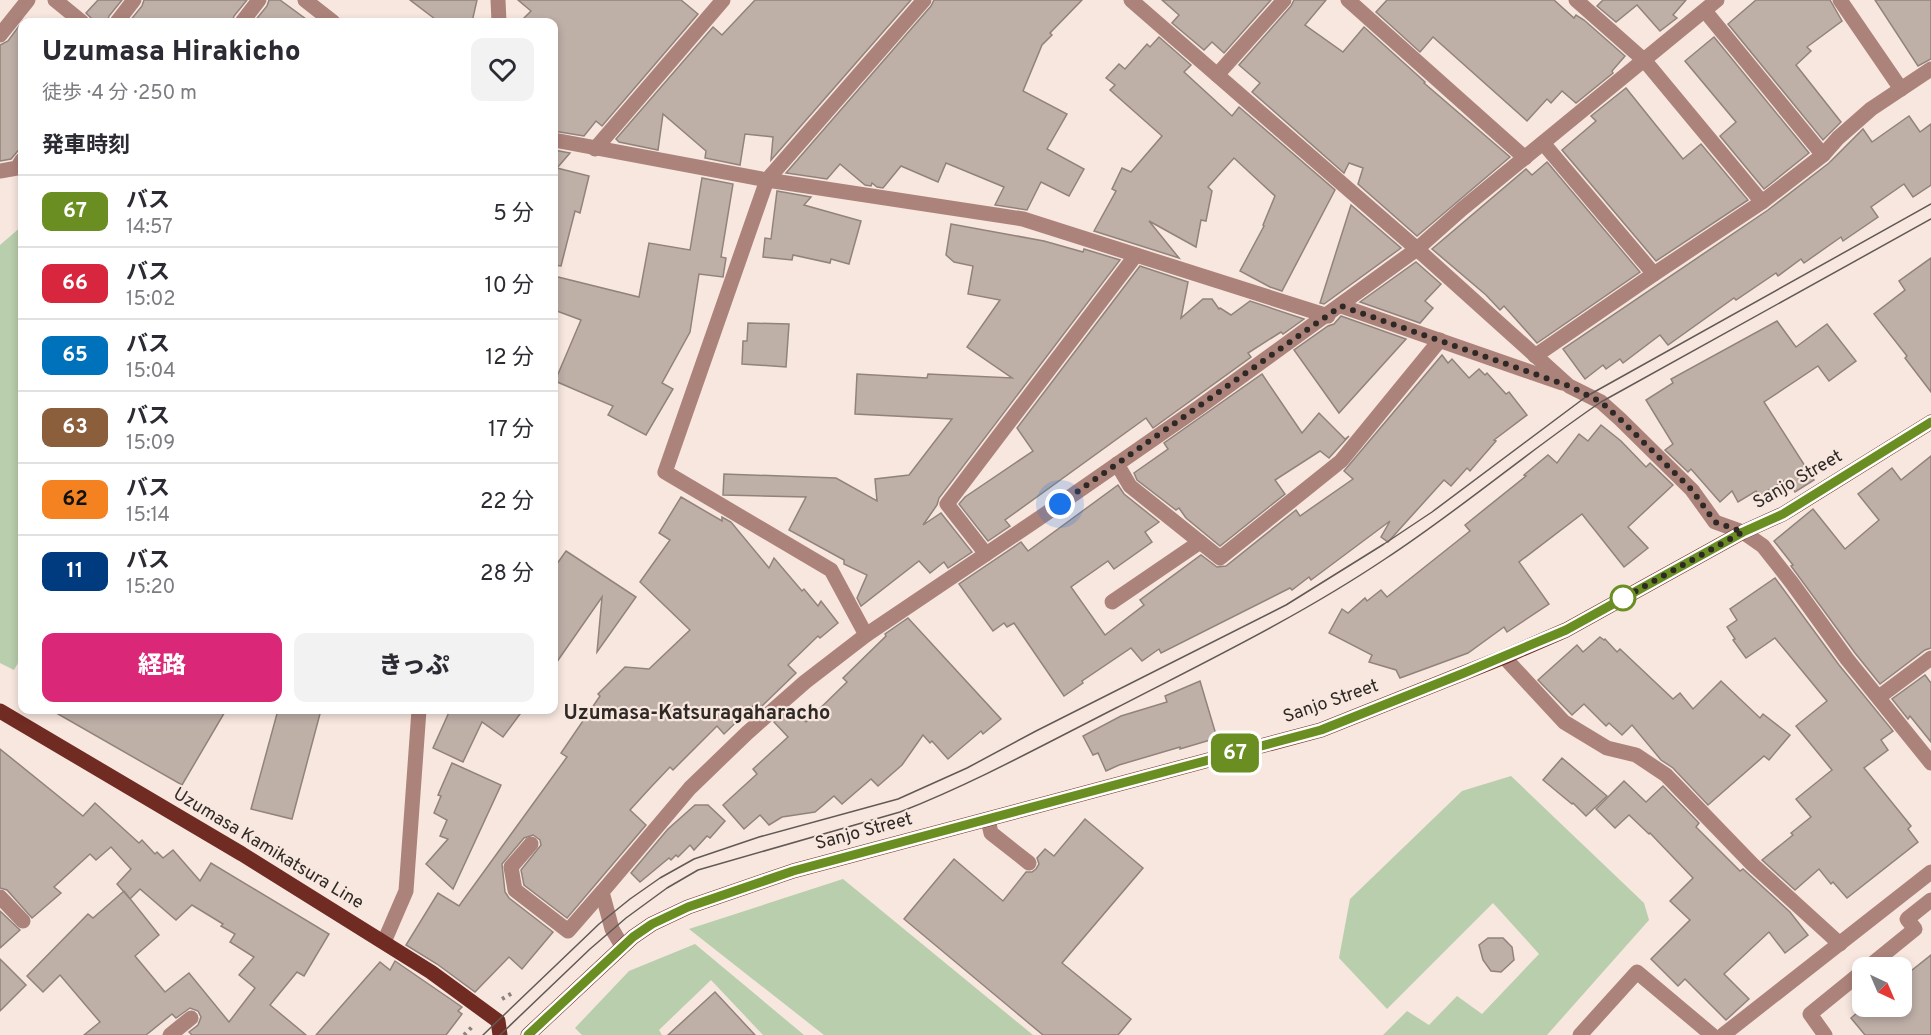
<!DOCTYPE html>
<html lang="ja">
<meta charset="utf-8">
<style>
:root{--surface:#fff;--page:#f2f2f3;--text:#2b2b33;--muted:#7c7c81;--line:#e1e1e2;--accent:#db2777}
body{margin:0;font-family:Overpass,"Noto Sans JP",sans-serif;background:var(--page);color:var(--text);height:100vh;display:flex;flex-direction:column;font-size:22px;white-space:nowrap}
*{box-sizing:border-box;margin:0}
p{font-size:20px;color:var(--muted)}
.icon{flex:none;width:33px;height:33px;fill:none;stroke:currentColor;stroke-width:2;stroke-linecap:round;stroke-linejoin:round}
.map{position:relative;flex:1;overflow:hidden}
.side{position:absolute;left:18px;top:18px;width:540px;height:696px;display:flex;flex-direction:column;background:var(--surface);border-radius:12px;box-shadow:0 3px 9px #0003}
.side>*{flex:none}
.badge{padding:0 12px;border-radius:9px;font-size:21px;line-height:39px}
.needle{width:39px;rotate:136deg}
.controls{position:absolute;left:1852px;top:957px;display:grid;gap:12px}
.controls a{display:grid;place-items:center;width:60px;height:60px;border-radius:12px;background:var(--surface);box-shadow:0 3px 9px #0003;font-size:30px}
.you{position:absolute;width:30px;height:30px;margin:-15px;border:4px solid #fff;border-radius:50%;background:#1a73e8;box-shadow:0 0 0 9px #1a73e833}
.map>.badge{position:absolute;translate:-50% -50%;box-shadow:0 0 0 3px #fff}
h2{padding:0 24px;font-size:22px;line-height:54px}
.round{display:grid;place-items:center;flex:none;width:63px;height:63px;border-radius:12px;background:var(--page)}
.headline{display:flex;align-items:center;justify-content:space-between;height:102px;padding:0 24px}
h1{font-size:28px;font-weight:800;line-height:45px}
.cta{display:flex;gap:12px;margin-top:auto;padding:12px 24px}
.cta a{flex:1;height:69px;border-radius:12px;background:var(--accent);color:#fff;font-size:24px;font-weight:800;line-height:69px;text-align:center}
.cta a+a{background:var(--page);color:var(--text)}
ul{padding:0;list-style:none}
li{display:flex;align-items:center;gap:18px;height:72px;padding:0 24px;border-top:2px solid var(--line)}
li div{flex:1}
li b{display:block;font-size:22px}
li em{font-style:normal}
li .badge{min-width:66px;font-weight:700;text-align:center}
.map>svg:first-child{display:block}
</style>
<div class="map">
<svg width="1931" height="1035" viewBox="0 0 1931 1035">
<rect width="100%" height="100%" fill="#f7e7df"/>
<!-- green -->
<g fill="#b8ceac">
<polygon points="22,226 22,656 14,670 0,663 0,245"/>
<polygon points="1511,776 1644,903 1649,920 1547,1035 1383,1035 1407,1011 1429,1025 1457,996 1482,1014 1539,954 1493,903 1387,1009 1339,958 1350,899 1462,791"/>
<polygon points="843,879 1033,1035 824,1035 689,929"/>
<polygon points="695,944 804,1035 763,1035 711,980 659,1030 662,1035 582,1035 575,1028 629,971"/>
</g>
<!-- building -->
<g fill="#beafa7" stroke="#91837b" stroke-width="1.5">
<polygon points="98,0 122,0 109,16 107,22 92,22 91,18 86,13"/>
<polygon points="144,0 247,0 234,16 232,22 129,22 142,6"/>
<polygon points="269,0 280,0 310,22 254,22 267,6"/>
<polygon points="410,0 477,0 472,22 439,22"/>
<polygon points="518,0 681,0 698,14 602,126 596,121 584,136 554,131 554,22 520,22 531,11"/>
<polygon points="755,0 911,0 771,160 773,137 745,134 740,165 705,158 706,151 663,114 658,150 619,142 616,139 713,27 722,35"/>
<polygon points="934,0 1082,0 1050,33 1052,35 1042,45 1023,91 1067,114 1047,149 1084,169 1069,196 1041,182 1027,210 995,205 1004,187 946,163 938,182 901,166 883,188 877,187 872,183 871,186 865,185 840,164 827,179 786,173 931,6"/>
<polygon points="1162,0 1271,0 1224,53 1212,42 1204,50 1172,23 1179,15"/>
<polygon points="1294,0 1326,0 1305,25 1343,52 1364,27 1425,82 1424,83 1510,157 1417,236 1358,184 1363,168 1349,163 1344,173 1252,92 1260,83 1239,65 1291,6"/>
<polygon points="1387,0 1554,0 1574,18 1576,15 1584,20 1625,56 1612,71 1613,73 1576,103 1562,91 1551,103 1547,99 1527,121 1433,37 1420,52 1376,12"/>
<polygon points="1603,0 1686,0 1673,15 1677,18 1660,31 1637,5 1616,22 1597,6"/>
<polygon points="1756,0 1830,0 1842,21 1807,47 1811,51 1796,65 1841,122 1823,140 1728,24"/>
<polygon points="1875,0 1931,0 1931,59 1918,66"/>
<polygon points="22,22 22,146 11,159 0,161 0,45 8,41"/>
<polygon points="1159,37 1191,65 1184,72 1232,116 1239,107 1335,190 1282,291 1270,287 1240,271 1264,226 1263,225 1275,196 1234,158 1208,187 1212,191 1206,221 1201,220 1196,247 1149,221 1179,258 1094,231 1116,191 1112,189 1122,168 1131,172 1162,136 1110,90 1115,85 1106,78 1119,64 1125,69 1147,44 1150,47"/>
<polygon points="1714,37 1809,153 1764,189 1720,136 1736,122 1685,61"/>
<polygon points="1626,88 1683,159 1701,144 1748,200 1656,261 1562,150 1596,121 1591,116"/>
<polygon points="1909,116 1920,132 1931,124 1931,185 1913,197 1904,184 1871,207 1878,217 1843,241 1841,237 1804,263 1801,259 1778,276 1776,273 1736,300 1734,298 1668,345 1660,335 1623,363 1620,359 1606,369 1603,365 1585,379 1563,349 1768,210 1829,163 1863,129 1872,142"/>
<polygon points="554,150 570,153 557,168 589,176 580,213 575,211 561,266 554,265"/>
<polygon points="1547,162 1640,272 1537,343 1504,306 1500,310 1486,295 1432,249 1526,169 1532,175"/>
<polygon points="702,178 733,184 721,257 726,258 723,277 699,274 690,332 662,383 673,389 646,435 608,415 613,406 555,381 581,320 554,310 554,276 639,297 649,243 690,250"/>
<polygon points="777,191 811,197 804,205 861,221 849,264 831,259 830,263 793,255 792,260 763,257 765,238 771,239"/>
<polygon points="1351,205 1401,248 1324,304 1320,303"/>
<polygon points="951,224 1044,241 1083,252 1084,249 1120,260 939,498 937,505 923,525 941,513 972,552 948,568 944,562 930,573 919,561 861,606 857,598 867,575 844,564 844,560 789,530 806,497 723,495 724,474 836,478 877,501 875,479 909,475 952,419 855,414 857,374 927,378 928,374 1012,378 967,347 1000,300 968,294 973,266 954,262 946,255"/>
<polygon points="1931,258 1931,392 1905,358 1907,356 1874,314 1905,290 1899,281"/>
<polygon points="1416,262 1441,284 1425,301 1433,308 1420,323 1360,302"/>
<polygon points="1140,266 1188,282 1181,318 1203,299 1212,299 1219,309 1220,308 1231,315 1250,301 1304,319 1283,334 1281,332 1248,353 1251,357 1153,428 1146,418 1005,520 1010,526 988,541 959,504 965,497 1033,451 1017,428"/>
<polygon points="1341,316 1406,339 1339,413 1294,350 1328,326 1334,324"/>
<polygon points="1777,321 1796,347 1827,324 1856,361 1829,381 1818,366 1764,402 1814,480 1795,492 1787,479 1759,496 1756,491 1738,502 1732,491 1720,502 1691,469 1688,472 1665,450 1673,444 1646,400 1673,383 1671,379"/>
<polygon points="748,323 789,324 786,367 742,364 743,341 747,341"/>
<polygon points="1442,355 1448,363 1452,359 1469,378 1479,369 1485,375 1487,373 1506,394 1509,392 1527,415 1494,440 1496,441 1470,471 1467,468 1451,486 1444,480 1388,542 1381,537 1390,521 1311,580 1309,577 1292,590 1290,588 1161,653 1159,649 1142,661 1131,648 1082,681 1083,683 1064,696 1014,623 1007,627 1004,623 993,631 959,584 1021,542 1028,551 1118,485 1124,494 1159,522 1145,532 1152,542 1114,569 1108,561 1071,587 1105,635 1144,605 1140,600 1201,555 1217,567 1226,566 1296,510 1300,516 1353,479 1344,471"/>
<polygon points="1262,374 1302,433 1319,413 1345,439 1349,436 1329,458 1320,451 1275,480 1285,494 1220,546 1186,518 1179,508 1176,510 1137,480 1134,473 1168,449 1164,443"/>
<polygon points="1601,425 1621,441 1646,467 1650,463 1673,485 1628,527 1648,548 1624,567 1582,514 1519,562 1549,604 1507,632 1504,627 1468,653 1400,678 1396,670 1369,662 1372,655 1329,633 1342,609 1348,613 1365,598 1367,601 1381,590 1387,597 1470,531 1465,525 1526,476 1524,475 1548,455 1557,463 1579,434 1588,441"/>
<polygon points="1931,456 1931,648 1925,650 1880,684 1855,653 1791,566 1793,565 1774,541 1813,509 1845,549 1879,520 1858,494 1892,468 1901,480"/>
<polygon points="681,497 722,521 722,517 731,522 769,568 774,558 802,591 804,589 818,606 821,601 838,623 820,638 818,636 788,665 796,673 761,707 757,702 724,734 717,726 673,770 670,767 651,787 630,810 646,825 567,918 524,885 521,870 541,845 540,840 533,835 524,838 502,864 505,892 509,898 553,932 522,969 509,957 475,992 437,964 406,945 438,893 459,906 567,757 561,753 600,696 598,694 625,667 649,669 690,630 640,582 670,540 659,533"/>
<polygon points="566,551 636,597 597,652 602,597 554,666 554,568"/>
<polygon points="1775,578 1839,665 1893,731 1881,740 1888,750 1864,768 1911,826 1908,829 1918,842 1847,898 1833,882 1831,884 1819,869 1795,890 1762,860 1793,835 1791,833 1811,817 1796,799 1832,770 1796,726 1827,701 1775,638 1746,658 1733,640 1735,639 1727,627 1737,620 1730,609"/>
<polygon points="908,618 1001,719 983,734 981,731 948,759 932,741 930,743 923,735 902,765 878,786 871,779 842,804 834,796 815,812 782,817 769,825 760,815 744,829 723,805 757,774 753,769 788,737 774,722 792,707 806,722 847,682 843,678 886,636 885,634"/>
<polygon points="1600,637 1604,640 1605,639 1617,652 1620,649 1673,699 1680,693 1693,709 1721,681 1760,718 1763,714 1790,735 1769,760 1764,756 1708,805 1673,768 1661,760 1632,725 1622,735 1609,723 1606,726 1584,704 1572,715 1538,680 1577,645 1583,652"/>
<polygon points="1925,675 1931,683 1931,742 1910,716 1908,719 1892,699"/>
<polygon points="1200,681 1217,738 1180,749 1180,747 1119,765 1106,771 1098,753 1093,755 1083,736 1121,716 1167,702 1165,696"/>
<polygon points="51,710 226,710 182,785"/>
<polygon points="278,710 321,710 292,819 251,809"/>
<polygon points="450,710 523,710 503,737 482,722 463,762 433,748"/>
<polygon points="0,749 83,816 95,803 139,843 142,840 155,854 157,852 163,858 173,850 200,881 211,863 329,934 304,976 297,972 270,1005 306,1035 192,1035 189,1032 198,1025 201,1017 198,1011 190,1008 176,1018 172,1014 146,1035 84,1035 100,1022 60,975 43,992 27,976 88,914 93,918 124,891 159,935 135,956 165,992 189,973 229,1022 255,988 239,975 254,957 230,942 235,934 221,926 223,924 192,905 176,920 140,889 130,899 117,884 131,869 111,847 96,860 90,854 54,887 61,893 32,918 7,890 0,888"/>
<polygon points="1562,758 1607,796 1586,816 1573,803 1572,804 1543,780"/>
<polygon points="452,763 501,785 453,889 426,864 448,839 440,836 447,820 434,813 441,796 438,795"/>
<polygon points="1624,781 1646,802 1663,786 1699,823 1696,827 1740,871 1743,869 1790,912 1808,935 1785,953 1769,932 1724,974 1749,999 1726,1020 1685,979 1678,986 1651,959 1690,920 1670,901 1693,878 1650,833 1649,834 1629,815 1615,828 1596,809"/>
<polygon points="695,805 708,805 725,821 710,838 707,836 694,850 690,845 678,857 676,855 671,860 669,858 640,882 631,873 668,829"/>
<polygon points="1085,819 1143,868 1062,963 1131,1019 1118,1035 1043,1035 904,919 954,859 1003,901 1026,872 1032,872 1036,869 1039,864 1037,858 1045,849 1054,856"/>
<polygon points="0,911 20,930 0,948"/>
<polygon points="1488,938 1503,938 1512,947 1514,960 1501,972 1491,971 1483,960 1479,945"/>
<polygon points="1931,955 1931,1035 1865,1035 1851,1018 1865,1006 1902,1006 1902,978"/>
<polygon points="0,959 26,985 0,1011"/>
<polygon points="395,961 462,1007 458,1011 462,1014 446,1035 316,1035 380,962 390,970"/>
<polygon points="715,992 755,1035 668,1035"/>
</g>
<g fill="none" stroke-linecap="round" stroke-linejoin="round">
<!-- path -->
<g stroke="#8d827d" stroke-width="4" stroke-dasharray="3 4.5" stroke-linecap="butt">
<polyline points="502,999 514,992"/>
<polyline points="464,1035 472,1027"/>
</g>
<!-- minor -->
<g stroke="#ac837b" stroke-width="15">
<polyline points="55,0 82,22"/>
<polyline points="305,0 333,22"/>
<polyline points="498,0 499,22"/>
<polyline points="1131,0 1417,249 1569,386 1601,402 1620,419 1692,490 1715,522 1743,532 1763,546 1792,583 1847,659 1931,763"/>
<polyline points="1348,0 1525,158"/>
<polyline points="1576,0 1645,61 1762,202"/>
<polyline points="1840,0 1901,89"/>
<polyline points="1705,11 1823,155"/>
<polyline points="117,22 134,0"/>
<polyline points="242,22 259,0"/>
<polyline points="0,35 28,0"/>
<polyline points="1217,75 1284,0"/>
<polyline points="554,140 767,180 1023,219 1328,316"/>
<polyline points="1543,143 1654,274"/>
<polyline points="595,149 723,0"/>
<polyline points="0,171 17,168 22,160"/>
<polyline points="1341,306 1562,383"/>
<polyline points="1535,356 1654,274 1762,202 1823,155 1838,138 1871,109 1931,69"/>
<polyline points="1117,464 1130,486 1220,558 1341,461 1440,340"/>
<polyline points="986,554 947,504 1136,255"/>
<polyline points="1112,602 1200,542"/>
<polyline points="866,635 831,570 665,472 767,180 924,0"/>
<polyline points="1504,657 1564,722 1607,748 1636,755 1666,775 1752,864 1840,944"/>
<polyline points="1879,697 1931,658"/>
<polyline points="988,820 991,833 1029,863"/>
<polyline points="531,844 511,867 515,890 568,931 602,892"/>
<polyline points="0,897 23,921"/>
<polyline points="384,942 406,891 419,710"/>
<polyline points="622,946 612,929 602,892 690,788 747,733 805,682 866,635 1041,517 1198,408 1417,249 1462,209 1717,0"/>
<polyline points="1867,968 1915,929 1907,919 1931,900"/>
<polyline points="170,1035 191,1018"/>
<polyline points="1580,1035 1637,972 1712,1035"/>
<polyline points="1723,1035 1931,872"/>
<polyline points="1825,1035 1810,1014 1863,971"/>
</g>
<!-- major -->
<g stroke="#702b22" stroke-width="15">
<polyline points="0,711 242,854 431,972 498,1021 500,1035"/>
<polyline points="528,1035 633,937 652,924 688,907 793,871 1321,730 1504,657 1566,630 1743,532 1783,514 1931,422"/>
</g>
<!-- tram -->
<g stroke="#625955" stroke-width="1.5">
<polyline points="483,1035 599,924 630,899 660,878 694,859 759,837 898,799 967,768 1036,731 1286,605 1384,544 1432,512 1587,396 1931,204"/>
<path d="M 500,1035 L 590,949 L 626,918 L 667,888 L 698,870 L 900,812 C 974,783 1045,744 1116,708 C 1207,661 1300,616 1385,559 C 1460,510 1527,452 1601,402 L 1931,219"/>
</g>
</g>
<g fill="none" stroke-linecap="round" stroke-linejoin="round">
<!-- line casing -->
<g stroke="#fff" stroke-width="14">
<polyline id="line" points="528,1035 633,937 652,924 688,907 793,871 1321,730 1464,673 1566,630 1743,532 1783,514 1931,422"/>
</g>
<!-- line -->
<use href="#line" stroke="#6b8e23" stroke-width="9"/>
<!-- walk -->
<polyline stroke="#2f2926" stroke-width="6" stroke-dasharray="0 10.8" points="1060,504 1341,306 1569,386 1601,402 1620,419 1692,490 1715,522 1743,532 1623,598"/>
</g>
<!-- markers -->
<circle fill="#fff" stroke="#6b8e23" stroke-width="3" cx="1623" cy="598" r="12"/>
<g text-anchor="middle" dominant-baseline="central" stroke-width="4.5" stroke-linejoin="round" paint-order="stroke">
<!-- street labels -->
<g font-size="18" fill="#2f2926" stroke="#f7e7df">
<text transform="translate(1798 480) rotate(-30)">Sanjo Street</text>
<text transform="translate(1331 702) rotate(-19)">Sanjo Street</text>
<text transform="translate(864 832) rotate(-15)">Sanjo Street</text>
<text transform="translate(268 849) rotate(31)">Uzumasa Kamikatsura Line</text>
</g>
<!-- neighbourhood labels -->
<g font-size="20" font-weight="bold" fill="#2f2926" stroke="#f7e7df">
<text x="697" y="714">Uzumasa-Katsuragaharacho</text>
</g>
</g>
</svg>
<div class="controls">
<a><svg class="needle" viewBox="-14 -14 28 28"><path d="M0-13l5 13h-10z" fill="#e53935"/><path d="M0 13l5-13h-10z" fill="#7c7c81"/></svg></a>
</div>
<div class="you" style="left:1060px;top:504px"></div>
<b class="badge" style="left:1235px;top:753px;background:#6b8e23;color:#fff">67</b>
<section class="side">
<div class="headline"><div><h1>Uzumasa Hirakicho</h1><p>徒歩 · 4 分 · 250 m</p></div><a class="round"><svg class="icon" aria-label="heart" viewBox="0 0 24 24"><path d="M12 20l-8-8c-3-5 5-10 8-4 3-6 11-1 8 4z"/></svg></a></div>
<h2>発車時刻</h2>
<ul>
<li><span class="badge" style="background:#6b8e23;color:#fff">67</span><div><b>バス</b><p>14:57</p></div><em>5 分</em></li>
<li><span class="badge" style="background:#d7263d;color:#fff">66</span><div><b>バス</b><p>15:02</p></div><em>10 分</em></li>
<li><span class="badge" style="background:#0072bc;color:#fff">65</span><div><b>バス</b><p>15:04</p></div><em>12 分</em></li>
<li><span class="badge" style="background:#8b5e3c;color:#fff">63</span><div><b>バス</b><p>15:09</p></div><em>17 分</em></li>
<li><span class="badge" style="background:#f58220;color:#111">62</span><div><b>バス</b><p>15:14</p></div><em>22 分</em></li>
<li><span class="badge" style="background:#003b80;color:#fff">11</span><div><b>バス</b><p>15:20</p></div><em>28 分</em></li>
</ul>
<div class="cta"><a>経路</a><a>きっぷ</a></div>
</section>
</div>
